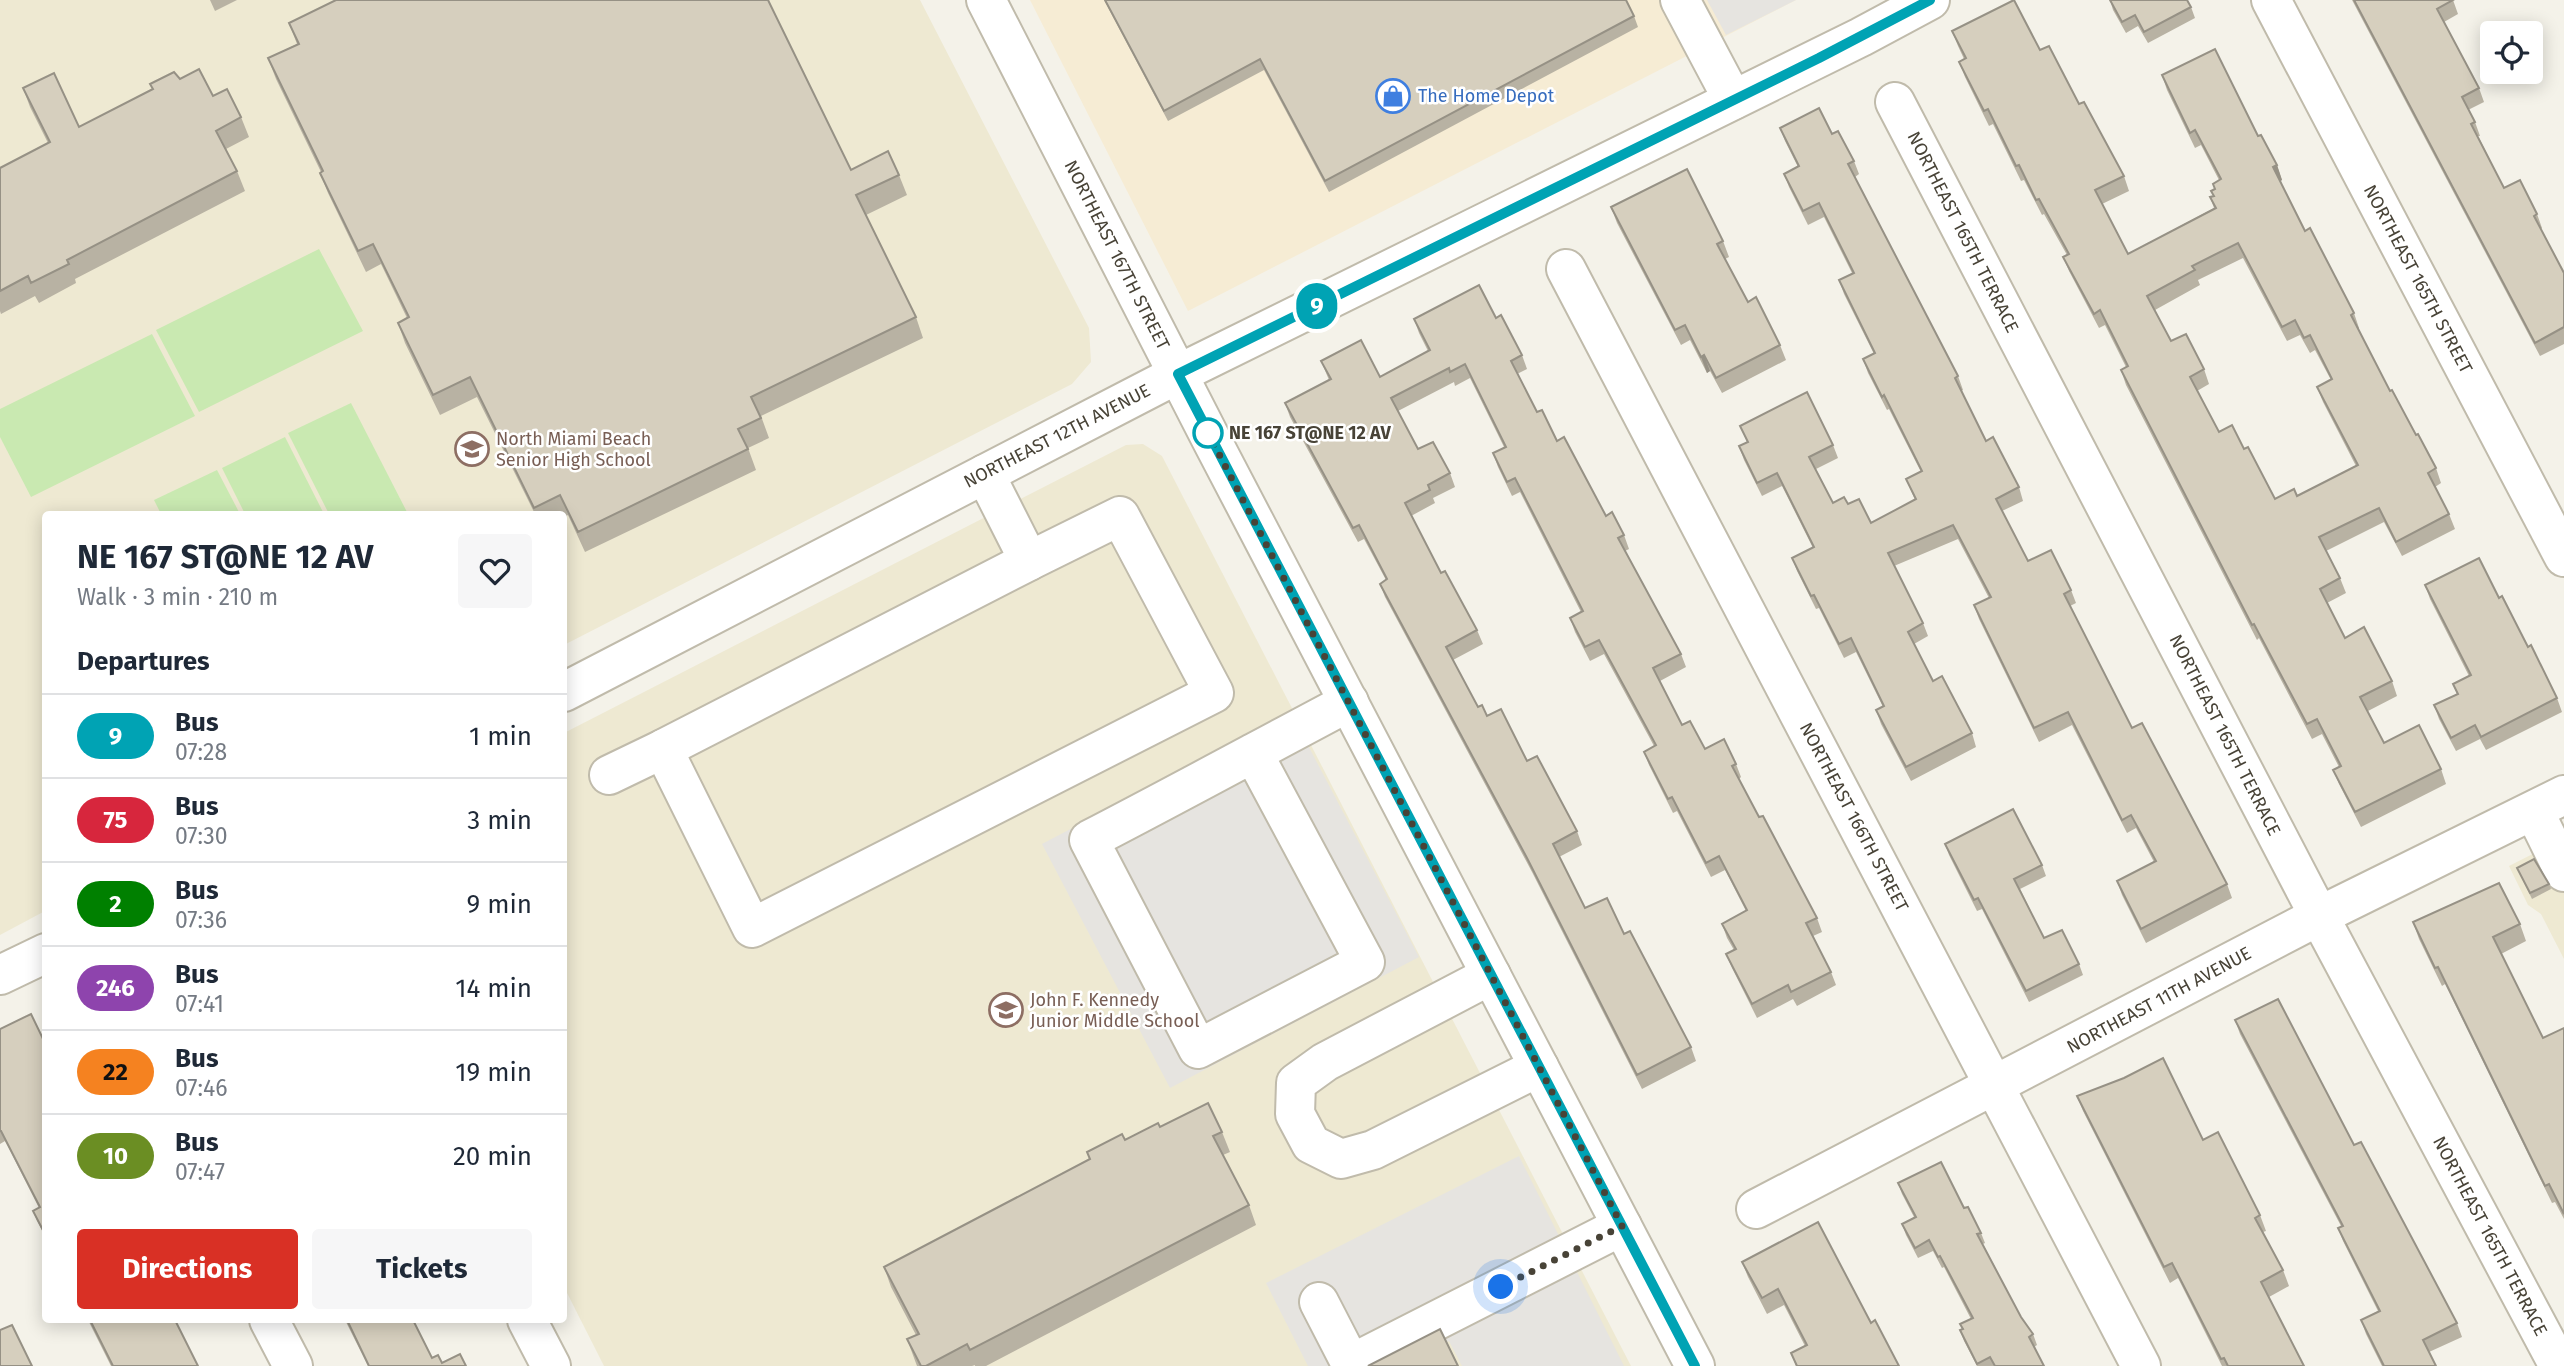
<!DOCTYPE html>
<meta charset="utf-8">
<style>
:root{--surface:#fff;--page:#f6f6f7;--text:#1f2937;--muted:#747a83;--line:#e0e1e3;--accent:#d93025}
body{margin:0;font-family:"Fira Sans",sans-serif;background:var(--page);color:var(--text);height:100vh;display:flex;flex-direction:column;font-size:26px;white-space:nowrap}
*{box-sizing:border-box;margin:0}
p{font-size:23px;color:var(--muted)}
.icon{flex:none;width:38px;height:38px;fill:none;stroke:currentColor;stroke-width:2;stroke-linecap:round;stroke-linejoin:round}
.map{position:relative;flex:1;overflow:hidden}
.details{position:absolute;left:42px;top:511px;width:525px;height:812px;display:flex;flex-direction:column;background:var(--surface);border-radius:7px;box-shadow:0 4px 18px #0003}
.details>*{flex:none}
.badge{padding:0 14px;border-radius:23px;font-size:24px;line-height:46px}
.controls{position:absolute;left:2480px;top:21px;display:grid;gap:14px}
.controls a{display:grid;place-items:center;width:63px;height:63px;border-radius:7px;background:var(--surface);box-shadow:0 4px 18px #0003;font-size:35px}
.you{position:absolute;width:35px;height:35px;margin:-18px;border:5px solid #fff;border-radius:50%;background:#1a73e8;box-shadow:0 0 0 10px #1a73e833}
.map>.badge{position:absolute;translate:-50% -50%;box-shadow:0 0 0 4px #fff}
h2{padding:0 35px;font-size:26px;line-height:63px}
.round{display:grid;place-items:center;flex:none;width:74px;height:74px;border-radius:7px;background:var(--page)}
.overview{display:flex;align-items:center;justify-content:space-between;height:119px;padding:0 35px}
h1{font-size:33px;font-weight:700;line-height:52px}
.cta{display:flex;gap:14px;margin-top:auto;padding:14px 35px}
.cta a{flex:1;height:80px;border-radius:7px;background:var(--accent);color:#fff;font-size:28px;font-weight:700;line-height:80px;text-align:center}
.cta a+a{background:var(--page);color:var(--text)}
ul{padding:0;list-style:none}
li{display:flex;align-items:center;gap:21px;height:84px;padding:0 35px;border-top:2px solid var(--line)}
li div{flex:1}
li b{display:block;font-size:26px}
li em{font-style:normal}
li .badge{min-width:77px;font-weight:700;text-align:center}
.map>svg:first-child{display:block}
</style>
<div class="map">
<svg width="2564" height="1366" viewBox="0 0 2564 1366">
<rect width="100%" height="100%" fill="#f4f2e9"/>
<!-- commercial -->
<polygon fill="#f6ecd4" points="1030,0 1796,0 1188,311"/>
<!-- education -->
<g fill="#eee9d2">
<polygon points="0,0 920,0 1089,328 1091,362 1072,384 564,645 564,514 46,514 45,911 0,935"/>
<polygon points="1143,444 1162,456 1631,1366 604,1366 564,1287 564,733 1126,445"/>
<polygon points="2564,838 2564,959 2541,914 2528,905 2509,866"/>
</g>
<!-- green -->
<g fill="#c9e9b1">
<polygon points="319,249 363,331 199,412 156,330"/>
<polygon points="152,334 195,416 31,497 0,437 0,409"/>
<polygon points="351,403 408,514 329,514 288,433"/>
<polygon points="285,437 324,514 245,514 222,468"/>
<polygon points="217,470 240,514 161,514 154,500"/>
</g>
<!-- parking -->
<g fill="#e6e4e0">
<polygon points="1707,0 1796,0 1726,35"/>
<polygon points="1291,713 1419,957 1170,1088 1042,844"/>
<polygon points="1519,1156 1624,1366 1462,1366 1449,1341 1400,1366 1308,1366 1266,1283"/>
</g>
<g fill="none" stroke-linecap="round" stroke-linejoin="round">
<!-- minor casing -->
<g stroke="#c0bbab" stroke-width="42">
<g id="minor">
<polyline points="986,0 1210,437 1695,1366"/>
<polyline points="1680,0 1733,100"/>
<polyline points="2271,0 2564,557"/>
<polyline points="1895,102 2319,916 2559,1366"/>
<polyline points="1566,269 2141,1366"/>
<polyline points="564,692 1178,374 1861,37 1930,0"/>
<polyline points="663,749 752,928 1214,693 1120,516 1029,561 985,474"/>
<path d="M 1253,753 L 1365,962 L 1198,1049 L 1089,840 C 1176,795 1262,748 1349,702"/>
<polyline points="609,775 663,749 1029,561"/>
<polyline points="2534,811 2564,872"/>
<polyline points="0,975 46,953"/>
<polyline points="1491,975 1325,1062 1296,1083 1295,1114 1311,1144 1341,1159 1373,1150 1539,1067"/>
<polyline points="1756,1209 2319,916 2564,795"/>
<polyline points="1319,1302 1352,1366"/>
<polyline points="269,1320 293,1366"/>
<polyline points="527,1320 551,1366"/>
<polyline points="1351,1364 1622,1226"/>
</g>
</g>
<!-- minor -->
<use href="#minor" stroke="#fff" stroke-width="38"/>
</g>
<!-- wall -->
<g fill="#b8b2a3" fill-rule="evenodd">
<polygon points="210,0 237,0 215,11"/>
<polygon points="1104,0 1626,0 1634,16 1638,27 1329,192 1264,70 1168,121"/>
<polygon points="2110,0 2191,7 2195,18 2148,43 2138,26 2126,33 2113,10"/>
<polygon points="2352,0 2453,0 2458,14 2444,22 2479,88 2484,102 2468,110 2475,122 2480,136 2478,136 2504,188 2537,214 2542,228 2541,229 2564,273 2564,344 2540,356"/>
<polygon points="289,23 851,170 899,175 907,195 866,215 916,317 923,338 761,416 769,438 748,448 756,470 585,552 568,515 564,517 564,514 535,514 477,397 440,415 405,343 398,323 407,318 381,264 366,272 328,193 320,173 321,172 276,79 268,58 297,44"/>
<path d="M 1952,31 L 2040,50 L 2079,104 L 2124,176 L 2129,191 L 2102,204 L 2128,254 L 2214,208 L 2210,197 L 2213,196 L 2215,189 L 2219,180 L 2201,145 L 2195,148 L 2167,90 L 2162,75 L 2258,136 L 2277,165 L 2282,180 L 2280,181 L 2305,231 L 2354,313 L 2359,328 L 2358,329 L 2390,391 L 2436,468 L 2441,483 L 2435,487 L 2449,514 L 2455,529 L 2402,556 L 2384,522 L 2326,551 L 2340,578 L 2346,593 L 2327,603 L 2345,638 L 2392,681 L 2397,696 L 2368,711 L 2384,743 L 2441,769 L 2446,784 L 2361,827 L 2339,784 L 2333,770 L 2339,767 L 2322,734 L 2312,739 L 2259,638 L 2257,640 L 2126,385 L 2121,370 L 2126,367 L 2105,325 L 2099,328 L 2069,271 L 2063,257 L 2067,255 L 2044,214 L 2042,215 L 2024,180 L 2021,181 L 1993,124 L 1989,126 L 1965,77 L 1959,62 L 1964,59 L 1958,46 ZM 2243,258 L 2287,341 L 2300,335 L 2310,353 L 2315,350 L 2331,380 L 2317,387 L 2323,402 L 2356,466 L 2297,496 L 2275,499 L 2244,449 L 2219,432 L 2197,391 L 2209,384 L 2204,369 L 2171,341 L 2155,310 L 2200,285 L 2198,280 Z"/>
<polygon points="180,79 213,96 241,117 249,137 226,149 237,171 245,191 75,279 76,283 39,303 35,296 1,314 0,311 0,168 48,143 30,107 23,88 79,127 152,89 150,84"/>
<polygon points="1780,128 1832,134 1854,161 1859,174 1855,177 1958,376 1963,390 1961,391 1986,441 2019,487 2023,501 2002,511 2028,561 2071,590 2076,603 2070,606 2132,728 2227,884 2232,898 2146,943 2122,895 2117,881 2154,862 2136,828 2127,833 2072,725 2039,742 1979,619 1974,605 1989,598 1958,539 1894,566 1923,623 1928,636 1914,644 1933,681 1972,733 1976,747 1911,781 1881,724 1876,710 1883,707 1856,652 1844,658 1819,608 1816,609 1797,571 1792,558 1813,548 1782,486 1762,496 1744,460 1739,446 1747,442 1740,426 1833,445 1838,458 1816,469 1833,503 1848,504 1871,523 1915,500 1906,479 1921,472 1889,409 1887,410 1868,373 1863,359 1874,354 1844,294 1839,280 1852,273 1824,217 1808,225 1789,187 1784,174 1798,167 1785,141"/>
<polygon points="1611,207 1723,241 1729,257 1725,259 1748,302 1780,345 1786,360 1722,393 1710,371 1707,373 1690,340 1681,345 1617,223"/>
<polygon points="1496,318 1522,355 1527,369 1517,374 1537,412 1606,516 1624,535 1629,549 1625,551 1681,654 1686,667 1660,681 1682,725 1705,749 1736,764 1741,777 1739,779 1759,817 1817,918 1822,932 1813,936 1831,972 1836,985 1797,1006 1793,999 1757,1018 1732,968 1726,954 1734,950 1727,938 1722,924 1746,911 1725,870 1711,877 1677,811 1673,813 1649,765 1644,752 1654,746 1604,654 1590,661 1575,632 1570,618 1581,612 1520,492 1512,496 1498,467 1493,453 1504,447 1470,378 1455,386 1454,382 1398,411 1418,449 1450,473 1455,487 1433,498 1435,503 1411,516 1441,573 1477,630 1483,644 1453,660 1478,707 1487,716 1527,761 1577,831 1582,845 1559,857 1585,908 1624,934 1691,1047 1696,1061 1642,1089 1532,872 1385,597 1380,584 1386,580 1364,539 1358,542 1290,417 1285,403 1329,380 1321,361 1380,377 1428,351 1419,333 1414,319"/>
<polygon points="2425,585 2499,598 2557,698 2562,712 2486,750 2480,739 2456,751 2439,719 2434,705 2457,694 2453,684 2469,676 2430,599"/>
<polygon points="1945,844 2042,865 2046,876 2020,889 2044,938 2079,964 2083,975 2029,1002 1982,909 1977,911 1949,855"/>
<polygon points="2517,868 2549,884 2551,889 2532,899"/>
<polygon points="2413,922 2520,924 2526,941 2501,954 2543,1038 2564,1028 2564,1219 2555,1202 2552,1203 2445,984 2442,986 2419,939"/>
<polygon points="2235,1020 2354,1145 2457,1323 2462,1337 2429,1352 2436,1366 2382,1366 2366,1334 2361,1320 2378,1311 2343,1241 2338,1228 2341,1226 2240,1034"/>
<polygon points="0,1029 46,1045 46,1238 37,1221 33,1211 39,1208 5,1141 0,1144"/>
<polygon points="2077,1096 2203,1140 2260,1215 2266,1231 2263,1232 2283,1270 2289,1286 2269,1297 2304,1366 2222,1366 2178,1278 2170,1283 2083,1111"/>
<polygon points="1160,1127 1222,1132 1230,1152 1223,1155 1249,1205 1256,1225 986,1366 975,1366 975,1365 972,1366 917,1366 907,1339 916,1335 891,1287 884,1267 1090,1160 1087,1152"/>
<polygon points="1898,1183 1964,1208 1981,1233 1985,1243 1983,1244 2021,1317 2033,1334 2037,1345 2034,1347 2044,1366 1977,1366 1964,1341 1960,1330 1962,1329 1971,1319 1944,1267 1942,1268 1933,1251 1918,1258 1906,1235 1902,1224 1914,1217 1902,1194"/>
<polygon points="1742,1262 1871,1323 1899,1366 1796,1366 1791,1353 1805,1346 1784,1305 1767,1314 1748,1277"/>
<polygon points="88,1320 175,1320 198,1366 111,1366"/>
<polygon points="345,1320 413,1320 432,1358 442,1363 466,1366 368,1366"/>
</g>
<!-- shaded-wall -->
<g fill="#969185">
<polygon points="2277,165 2282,180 2279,182 2273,167"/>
<polygon points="1704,355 1710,371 1707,373 1701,357"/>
</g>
<!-- building -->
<g fill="#d6cfbe" stroke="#969185" stroke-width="2" fill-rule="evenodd">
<polygon points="336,0 768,0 851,170 888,151 899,175 856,195 916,317 751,397 761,418 738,429 748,449 578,532 560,495 534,508 470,377 433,395 398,323 409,317 373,244 358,251 320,173 323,171 268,58 299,44 289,23"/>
<polygon points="1105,0 1626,0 1634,16 1325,181 1260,59 1164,111"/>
<path d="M 2014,0 L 2040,50 L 2049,46 L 2079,104 L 2084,102 L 2124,176 L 2095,190 L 2128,254 L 2216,208 L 2210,197 L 2214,196 L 2211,191 L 2215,189 L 2213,184 L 2221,179 L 2195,130 L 2190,133 L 2162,75 L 2215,49 L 2258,136 L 2261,135 L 2277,165 L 2273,167 L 2305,231 L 2310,228 L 2354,313 L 2351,315 L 2390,391 L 2392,390 L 2416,435 L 2418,434 L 2436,468 L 2428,473 L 2449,514 L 2396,542 L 2379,508 L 2319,537 L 2340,578 L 2320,589 L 2345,638 L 2364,627 L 2392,681 L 2360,697 L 2384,743 L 2419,725 L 2441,769 L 2355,812 L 2333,770 L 2341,766 L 2317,719 L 2307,724 L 2254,624 L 2252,625 L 2121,370 L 2128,366 L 2100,310 L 2094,314 L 2063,257 L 2069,254 L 2039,199 L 2036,200 L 2019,165 L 2016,166 L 1988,109 L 1984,111 L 1959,62 L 1966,58 L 1952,31 ZM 2238,243 L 2282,327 L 2295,320 L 2304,338 L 2310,335 L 2332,379 L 2317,387 L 2358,465 L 2297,496 L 2294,489 L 2275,499 L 2248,447 L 2244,449 L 2232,425 L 2219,432 L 2190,377 L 2204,369 L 2186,334 L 2171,341 L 2147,296 L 2195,270 L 2192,266 Z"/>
<polygon points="2110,0 2187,0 2191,7 2144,32 2135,15 2122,22"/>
<polygon points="2354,0 2453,0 2437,9 2479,88 2462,97 2475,122 2471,124 2504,188 2520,180 2537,214 2534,216 2564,273 2564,327 2535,343"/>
<polygon points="199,69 213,96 227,89 241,117 216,131 237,171 67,260 69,264 31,283 28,276 0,291 0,168 50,142 23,88 54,73 79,127 153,89 150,84 174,72 180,79"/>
<polygon points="1819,108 1832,134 1838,131 1854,161 1848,164 1958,376 1955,378 1986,441 1993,437 2019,487 1996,499 2028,561 2051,550 2071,590 2064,594 2132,728 2142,723 2227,884 2141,929 2117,881 2156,861 2131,815 2122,820 2068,712 2034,728 1974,605 1991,597 1953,525 1888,553 1923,623 1908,632 1933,681 1942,676 1972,733 1906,767 1876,710 1884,706 1851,638 1839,644 1814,595 1811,596 1792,558 1814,547 1777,473 1757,483 1739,446 1748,442 1740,426 1807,392 1833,445 1809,457 1833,503 1844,497 1848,504 1859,499 1871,523 1916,499 1906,479 1922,471 1884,395 1882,397 1863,359 1875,353 1839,280 1854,273 1819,203 1803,211 1784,174 1799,166 1780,128"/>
<polygon points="1687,169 1723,241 1717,244 1748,302 1756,297 1780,345 1716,378 1704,355 1701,357 1685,325 1675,330 1611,207"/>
<polygon points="1479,285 1496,318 1501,315 1522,355 1511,361 1537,412 1542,410 1557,441 1564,437 1606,516 1612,512 1624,535 1618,538 1681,654 1653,668 1682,725 1690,721 1705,749 1724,739 1736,764 1732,766 1759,817 1763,816 1817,918 1806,923 1831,972 1791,992 1788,985 1752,1004 1726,954 1736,949 1722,924 1747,910 1719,856 1706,863 1672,797 1668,799 1644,752 1656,745 1599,640 1585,647 1570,618 1583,611 1515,478 1507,482 1493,453 1506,447 1465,364 1450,372 1449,368 1391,398 1418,449 1433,442 1450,473 1428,485 1430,490 1405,503 1441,573 1445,571 1477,630 1446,647 1478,707 1482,705 1487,716 1501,709 1527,761 1537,756 1577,831 1553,844 1585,908 1607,898 1624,934 1630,931 1691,1047 1637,1075 1527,858 1380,584 1387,579 1359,525 1353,528 1285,403 1331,379 1321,361 1361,340 1380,377 1430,350 1414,319"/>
<polygon points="2479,558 2499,598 2502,596 2528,647 2531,645 2557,698 2481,737 2475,725 2451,738 2434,705 2458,694 2453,684 2471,675 2425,585"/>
<polygon points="2013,809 2042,865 2014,879 2044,938 2062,930 2079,964 2026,991 1978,898 1974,900 1945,844"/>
<polygon points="2534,859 2549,884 2530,893 2517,868"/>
<polygon points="2499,883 2520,924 2493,937 2543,1038 2564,1028 2564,1214 2549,1184 2545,1186 2438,967 2435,968 2413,922"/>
<polygon points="2278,999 2354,1145 2361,1142 2457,1323 2423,1340 2436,1366 2384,1366 2361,1320 2380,1311 2338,1228 2343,1226 2235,1020"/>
<polygon points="31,1014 46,1045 45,1234 33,1211 40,1207 1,1131 0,1131 0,1029"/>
<polygon points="2163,1058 2203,1140 2218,1132 2260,1215 2255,1218 2283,1270 2261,1282 2304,1366 2228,1366 2224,1358 2221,1359 2172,1263 2164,1267 2077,1096 2124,1078"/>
<polygon points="1208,1103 1222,1132 1213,1136 1249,1205 970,1350 967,1344 926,1366 921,1366 907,1339 919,1334 884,1267 1090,1159 1087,1152 1122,1134 1125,1140 1158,1123 1160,1127"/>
<polygon points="1941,1162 1964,1208 1968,1207 1981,1233 1977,1234 2021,1317 2033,1334 2029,1337 2044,1366 1995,1366 1990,1357 1977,1364 1960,1330 1963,1329 1960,1324 1973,1318 1940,1256 1938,1257 1929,1240 1915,1248 1902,1224 1916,1217 1898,1183"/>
<polygon points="1818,1222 1871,1323 1875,1320 1899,1366 1797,1366 1791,1353 1807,1345 1778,1289 1762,1298 1742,1262"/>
<polygon points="90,1320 175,1320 198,1366 113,1366"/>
<polygon points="347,1320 413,1320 432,1358 438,1355 442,1363 460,1354 466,1366 369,1366"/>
<polygon points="12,1325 32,1366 0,1366 0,1330"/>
<polygon points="1440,1329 1458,1366 1368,1366"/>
</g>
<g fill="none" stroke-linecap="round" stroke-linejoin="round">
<!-- line casing -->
<g stroke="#fff" stroke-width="16">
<polyline id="line" points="1695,1366 1178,374 1819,58 1930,0"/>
</g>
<!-- line -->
<use href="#line" stroke="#00a3b4" stroke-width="10"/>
<!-- walk -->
<polyline stroke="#484337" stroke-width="7" stroke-dasharray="0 12.6" points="1208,433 1622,1226 1501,1287"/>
</g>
<!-- icons -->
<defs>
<g id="shop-ring" transform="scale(1.75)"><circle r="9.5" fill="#fff" stroke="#3f7fe0" stroke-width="1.5"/><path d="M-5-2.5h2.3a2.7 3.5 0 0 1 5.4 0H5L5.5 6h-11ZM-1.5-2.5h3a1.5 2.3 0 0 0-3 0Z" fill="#3f7fe0"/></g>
<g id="school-ring" transform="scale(1.75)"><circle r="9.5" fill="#fff" stroke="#8d6e63" stroke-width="1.5"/><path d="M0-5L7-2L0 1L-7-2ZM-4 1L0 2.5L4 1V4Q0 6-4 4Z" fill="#8d6e63"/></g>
</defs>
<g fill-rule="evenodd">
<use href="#shop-ring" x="1393" y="96"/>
<use href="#school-ring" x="472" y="449"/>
<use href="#school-ring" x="1006" y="1010"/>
</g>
<!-- markers -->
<circle fill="#fff" stroke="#00a3b4" stroke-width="3.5" cx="1208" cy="433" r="14"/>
<g text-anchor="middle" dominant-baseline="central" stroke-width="5" stroke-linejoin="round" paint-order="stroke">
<!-- shop labels -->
<g font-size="18" fill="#366cbe" stroke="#fff" text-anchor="start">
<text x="1418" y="96">The Home Depot</text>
</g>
<!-- street labels -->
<g font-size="18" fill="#484337" stroke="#fff">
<text transform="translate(1963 232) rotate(63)">NORTHEAST 165TH TERRACE</text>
<text transform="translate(1117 255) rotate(63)">NORTHEAST 167TH STREET</text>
<text transform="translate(2418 279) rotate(62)">NORTHEAST 165TH STREET</text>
<text transform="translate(1057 436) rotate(-27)">NORTHEAST 12TH AVENUE</text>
<text transform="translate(2225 735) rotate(63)">NORTHEAST 165TH TERRACE</text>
<text transform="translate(1854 817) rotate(62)">NORTHEAST 166TH STREET</text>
<text transform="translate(2159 1000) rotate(-28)">NORTHEAST 11TH AVENUE</text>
<text transform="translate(2490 1236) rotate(62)">NORTHEAST 165TH TERRACE</text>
</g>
<!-- stop labels -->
<g font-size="18" font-weight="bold" fill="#484337" stroke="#fff" text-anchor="start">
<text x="1229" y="433">NE 167 ST@NE 12 AV</text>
</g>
<!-- education labels -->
<g font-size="18" fill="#785e54" stroke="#fff" text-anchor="start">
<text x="496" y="439">North Miami Beach<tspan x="496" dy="21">Senior High School</tspan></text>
<text x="1030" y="1000">John F. Kennedy<tspan x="1030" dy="21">Junior Middle School</tspan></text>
</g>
</g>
</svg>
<div class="controls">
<a><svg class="icon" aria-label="locate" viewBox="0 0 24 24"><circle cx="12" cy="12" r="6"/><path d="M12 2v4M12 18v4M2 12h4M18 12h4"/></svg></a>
</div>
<div class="you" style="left:1501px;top:1287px"></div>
<b class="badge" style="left:1317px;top:306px;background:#00a3b4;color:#fff">9</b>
<section class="details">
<div class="overview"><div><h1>NE 167 ST@NE 12 AV</h1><p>Walk · 3 min · 210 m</p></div><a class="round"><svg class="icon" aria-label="heart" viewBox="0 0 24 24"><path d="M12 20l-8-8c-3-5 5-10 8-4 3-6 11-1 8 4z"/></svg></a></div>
<h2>Departures</h2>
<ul>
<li><span class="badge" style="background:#00a3b4;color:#fff">9</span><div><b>Bus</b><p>07:28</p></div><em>1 min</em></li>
<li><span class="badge" style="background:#d7263d;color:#fff">75</span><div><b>Bus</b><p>07:30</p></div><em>3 min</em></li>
<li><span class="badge" style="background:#008000;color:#fff">2</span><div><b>Bus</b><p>07:36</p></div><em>9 min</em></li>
<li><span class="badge" style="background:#8e44ad;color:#fff">246</span><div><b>Bus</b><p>07:41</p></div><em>14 min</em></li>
<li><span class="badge" style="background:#f58220;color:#111">22</span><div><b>Bus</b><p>07:46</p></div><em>19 min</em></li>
<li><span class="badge" style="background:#6b8e23;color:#fff">10</span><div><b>Bus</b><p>07:47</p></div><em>20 min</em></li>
</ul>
<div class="cta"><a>Directions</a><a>Tickets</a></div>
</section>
</div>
